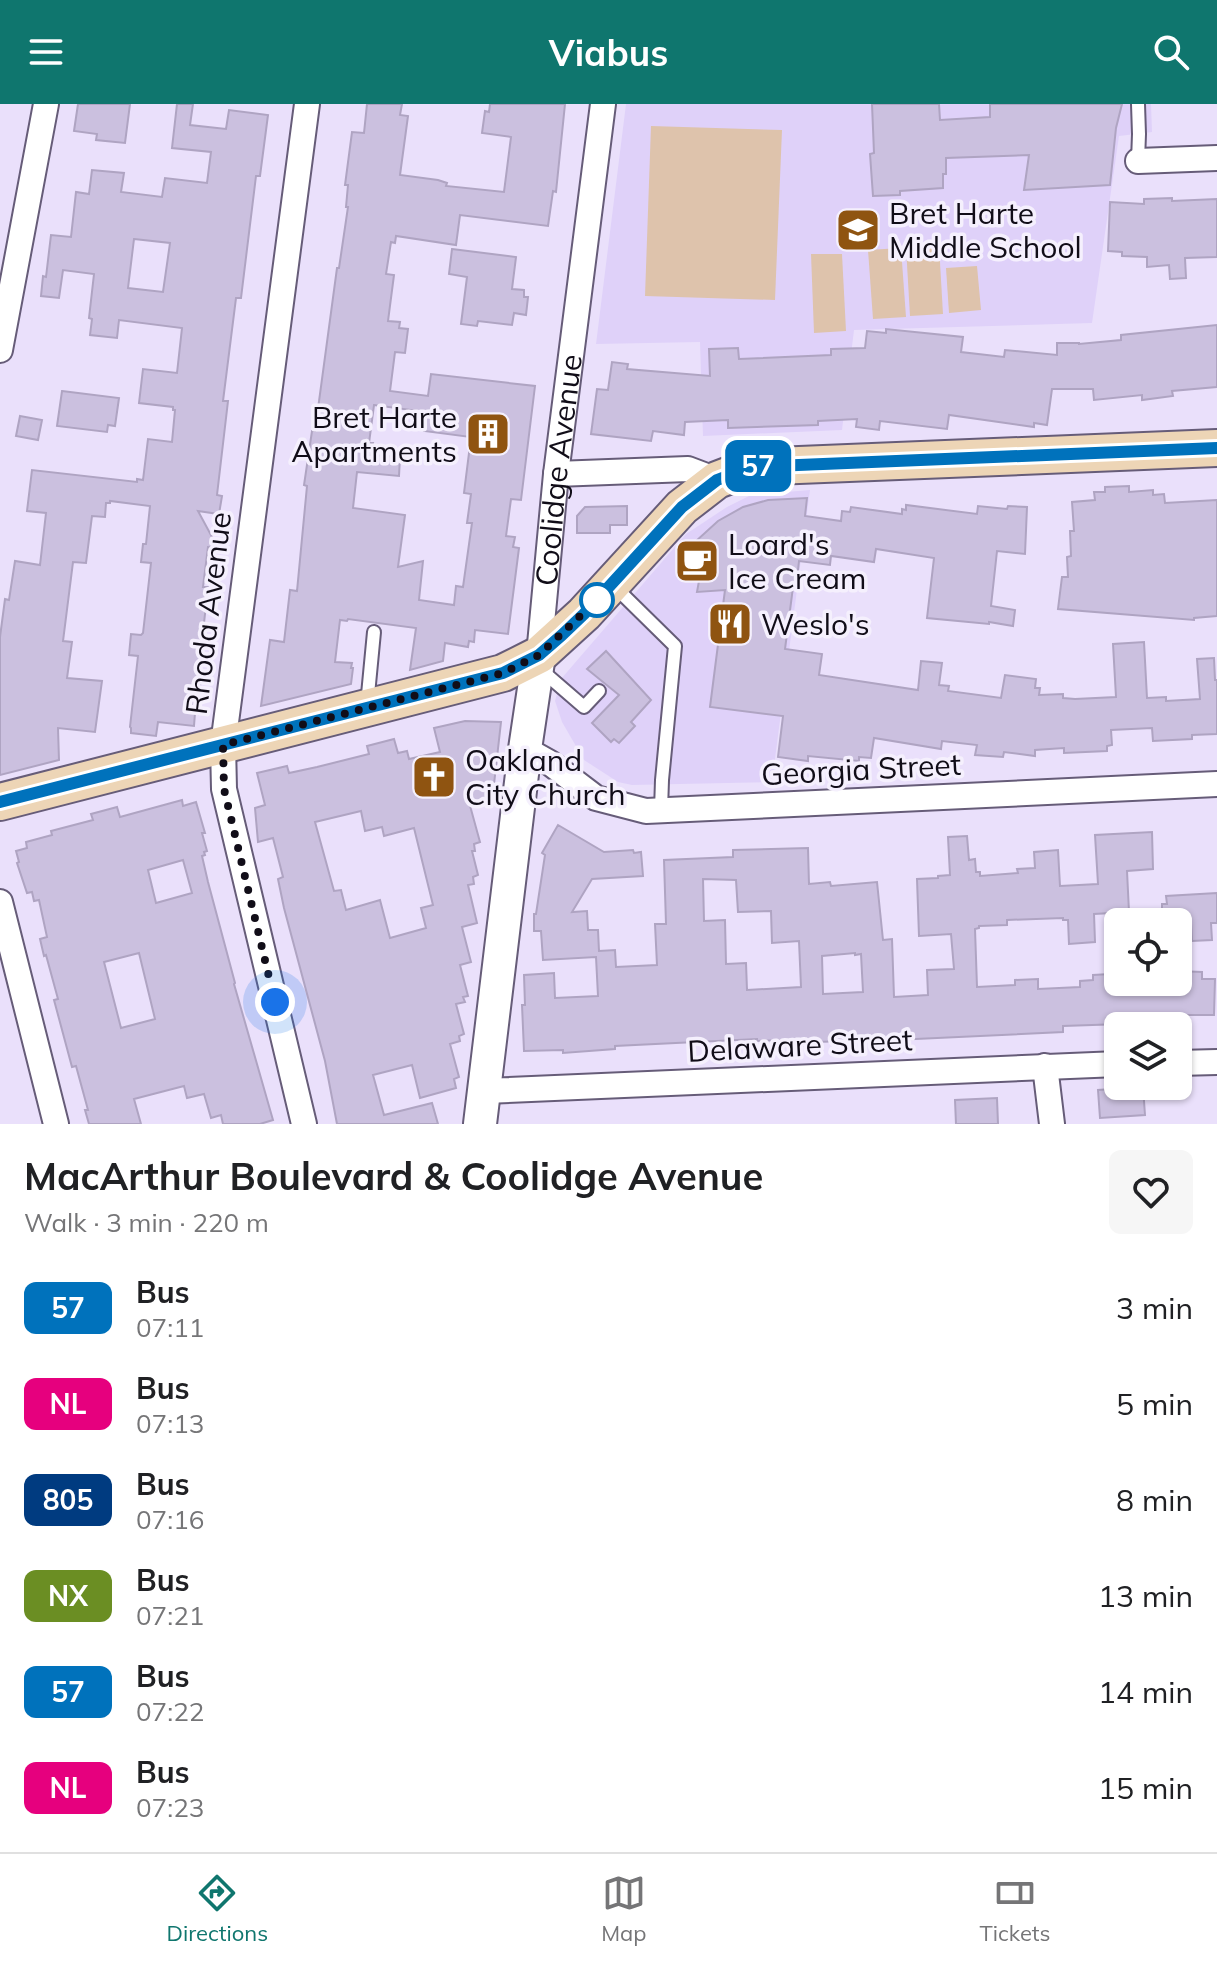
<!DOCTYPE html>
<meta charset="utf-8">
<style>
:root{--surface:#fff;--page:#f6f6f6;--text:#202124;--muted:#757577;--line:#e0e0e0;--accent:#0f766e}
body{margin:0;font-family:Mulish,sans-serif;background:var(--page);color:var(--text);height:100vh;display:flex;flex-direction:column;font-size:30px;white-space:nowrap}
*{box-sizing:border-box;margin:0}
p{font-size:26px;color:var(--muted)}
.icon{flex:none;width:44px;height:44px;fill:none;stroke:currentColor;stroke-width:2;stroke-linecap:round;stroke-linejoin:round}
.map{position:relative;height:1020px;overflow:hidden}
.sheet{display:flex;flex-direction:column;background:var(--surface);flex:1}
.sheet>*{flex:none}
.badge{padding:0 16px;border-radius:12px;font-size:28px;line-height:52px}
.controls{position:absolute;left:1104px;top:804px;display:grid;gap:16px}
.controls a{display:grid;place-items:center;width:88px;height:88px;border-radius:12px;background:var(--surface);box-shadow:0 2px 6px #0004;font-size:40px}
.you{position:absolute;width:40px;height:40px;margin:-20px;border:6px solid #fff;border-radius:50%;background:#1a73e8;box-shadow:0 0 0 12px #1a73e833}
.map>.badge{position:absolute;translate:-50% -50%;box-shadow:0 0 0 4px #fff}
.round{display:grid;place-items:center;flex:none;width:84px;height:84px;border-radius:12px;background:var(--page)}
.head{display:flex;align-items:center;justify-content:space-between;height:136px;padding:0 24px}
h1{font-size:38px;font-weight:700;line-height:60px}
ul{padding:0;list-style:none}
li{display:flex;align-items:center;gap:24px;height:96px;padding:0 24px}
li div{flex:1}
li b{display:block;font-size:30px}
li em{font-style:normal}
li .badge{min-width:88px;font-weight:700;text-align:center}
header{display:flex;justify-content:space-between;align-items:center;height:104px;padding:0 24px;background:var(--accent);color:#fff;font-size:36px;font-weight:700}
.tabs{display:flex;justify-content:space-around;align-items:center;height:112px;border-top:2px solid var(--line);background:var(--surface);font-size:22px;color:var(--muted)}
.tabs a{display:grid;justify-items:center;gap:4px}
.tabs .current{color:var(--accent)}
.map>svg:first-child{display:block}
</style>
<header><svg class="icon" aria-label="menu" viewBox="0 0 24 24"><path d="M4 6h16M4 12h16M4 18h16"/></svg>Viabus<svg class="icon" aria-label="search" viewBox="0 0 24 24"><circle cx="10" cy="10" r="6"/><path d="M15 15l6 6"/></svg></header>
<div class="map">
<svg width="1217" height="1020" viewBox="0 0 1217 1020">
<rect width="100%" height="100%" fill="#eae0fb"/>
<!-- built -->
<g fill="#dfd1f9">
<polygon points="626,0 1151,0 1152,28 1119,32 1092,219 854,226 842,326 703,332 700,238 596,240"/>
<polygon points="810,386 772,678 632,681 618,678 584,656 562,618 555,597 561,575 686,430 727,403 751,391"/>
</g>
<!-- green -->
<g fill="#dec3ac">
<polygon points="651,22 782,26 775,196 645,192"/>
<polygon points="939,141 943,210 910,212 906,143"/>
<polygon points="901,144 906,213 873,215 868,146"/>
<polygon points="811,150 842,150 846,227 814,229"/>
<polygon points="977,162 981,206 949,209 946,164"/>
</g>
<!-- building -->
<g fill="#cbc0df" stroke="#afa4c2" stroke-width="2" fill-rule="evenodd">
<polygon points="78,0 130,0 125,39 96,36 97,30 74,27"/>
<path d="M 177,0 L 193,0 L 190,21 L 226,25 L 229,6 L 268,11 L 260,72 L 256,72 L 241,194 L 236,194 L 223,297 L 228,297 L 217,391 L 222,392 L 219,410 L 198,407 L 218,444 L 208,443 L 203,483 L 208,483 L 198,573 L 201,573 L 200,583 L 201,584 L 198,610 L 195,609 L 194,622 L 158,618 L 156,632 L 131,629 L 131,624 L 130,623 L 138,552 L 129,551 L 131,530 L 141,531 L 143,529 L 151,459 L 141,458 L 143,440 L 146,440 L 150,402 L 110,397 L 110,399 L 106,399 L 105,413 L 92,412 L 86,459 L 73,458 L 63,537 L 72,538 L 67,574 L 102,577 L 95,628 L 58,624 L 59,656 L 0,671 L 0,533 L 5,495 L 9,496 L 15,457 L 40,461 L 46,409 L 27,407 L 32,366 L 137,378 L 137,375 L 143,376 L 148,335 L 172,338 L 175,306 L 173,306 L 173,303 L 139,299 L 143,265 L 177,269 L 182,224 L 119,216 L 117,234 L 90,231 L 92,215 L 89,214 L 94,170 L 63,166 L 59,194 L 41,192 L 43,172 L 46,173 L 51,131 L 71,133 L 76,88 L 89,90 L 92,66 L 124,69 L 121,88 L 162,93 L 165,74 L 207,79 L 211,48 L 172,44 ZM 134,135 L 170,139 L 163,188 L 128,184 Z"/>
<path d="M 367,0 L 402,0 L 400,11 L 408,12 L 400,71 L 438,76 L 447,79 L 446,82 L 504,88 L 511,33 L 482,29 L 485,7 L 489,8 L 490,0 L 565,0 L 556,88 L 553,87 L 548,122 L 460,111 L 456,141 L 396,132 L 395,139 L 391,138 L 386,170 L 394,171 L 388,217 L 400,218 L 399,224 L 408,225 L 405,249 L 395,248 L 390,287 L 428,292 L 431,270 L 535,282 L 521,396 L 511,395 L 506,432 L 515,433 L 513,443 L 519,444 L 508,530 L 475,526 L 474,538 L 469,537 L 468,543 L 445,539 L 443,557 L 410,566 L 416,524 L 348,515 L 347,517 L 340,516 L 335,558 L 352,559 L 351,564 L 353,564 L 351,580 L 261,602 L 270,536 L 284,538 L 290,486 L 297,487 L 307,382 L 304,381 L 312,327 L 315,327 L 337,164 L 339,164 L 348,103 L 346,103 L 348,81 L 345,81 L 352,28 L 364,29 ZM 374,301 L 426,308 L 424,327 L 471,333 L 464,389 L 471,390 L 467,419 L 472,419 L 463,483 L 456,482 L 454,501 L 419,496 L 423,457 L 398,463 L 405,411 L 353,404 L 357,368 L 399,372 L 400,353 L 371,351 L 373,339 L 369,339 Z"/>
<polygon points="872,0 939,0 940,16 990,13 990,0 1122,0 1116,24 1110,81 1024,86 1029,51 946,54 946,70 943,70 943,84 900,87 900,91 873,92 870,50 874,49"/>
<polygon points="1172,94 1172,97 1217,95 1217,153 1185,154 1186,174 1170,175 1169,161 1147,163 1147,153 1122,152 1122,148 1108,147 1110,98 1144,100 1144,95"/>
<polygon points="452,145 516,153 512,185 524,186 524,193 528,193 526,211 514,209 512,221 478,217 477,222 461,220 467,173 449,170"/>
<polygon points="1217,221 1217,283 1172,287 1173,292 1142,296 1142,291 1094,296 1093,285 1052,285 1047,321 1034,319 1034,323 949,311 947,325 880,317 879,326 856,323 857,315 818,317 818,321 728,324 728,316 685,318 684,331 653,327 651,337 591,330 597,285 608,286 612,258 628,260 627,265 710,272 709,245 738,244 739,255 831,251 831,245 865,244 867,227 886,229 886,225 963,233 961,248 1004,253 1005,246 1057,251 1057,239 1079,239 1079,240 1121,236 1121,231"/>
<polygon points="62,287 119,294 115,322 108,321 107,328 57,322"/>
<polygon points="20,312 42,316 38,336 16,332"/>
<polygon points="1129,382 1129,388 1153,386 1153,391 1164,390 1165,399 1217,396 1217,512 1194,514 1194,516 1058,505 1062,473 1068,473 1067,453 1071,452 1070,427 1074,427 1072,398 1095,396 1094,388 1105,388 1105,383"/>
<polygon points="807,394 805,412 841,417 842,407 850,408 851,403 902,410 902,405 906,406 906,401 977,410 978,402 1007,405 1008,402 1027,403 1025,450 997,447 991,502 1015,506 1013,522 989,518 989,520 927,514 934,454 876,445 874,458 831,452 830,461 799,457 796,484 793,483 785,545 822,550 819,571 918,586 921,557 942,559 939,581 949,582 948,587 1001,594 1005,571 1036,575 1035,584 1040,584 1039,591 1063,590 1063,594 1075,595 1116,593 1113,540 1144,538 1147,594 1166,593 1166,597 1200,595 1197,555 1214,554 1215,576 1217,576 1217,630 1192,631 1192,635 1153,637 1152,624 1111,626 1112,641 1107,642 1107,647 1064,649 1064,644 1035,646 1035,652 1004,648 1003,653 975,651 977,641 942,637 941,645 874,634 871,654 859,653 859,657 808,652 808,657 778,653 783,612 710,603 725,486 697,488 699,477 685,469 681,459 684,448 718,417 743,403 768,396"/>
<polygon points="627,402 627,421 610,421 610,429 577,429 577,412 585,403"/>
<polygon points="606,547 651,596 631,618 635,622 619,639 614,635 611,638 592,619 619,591 587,565"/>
<path d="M 465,617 L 501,618 L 492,698 L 469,698 L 480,738 L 474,740 L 475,747 L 472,747 L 478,771 L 473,773 L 474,780 L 468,781 L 477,819 L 462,823 L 471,858 L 460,861 L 468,892 L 463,893 L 465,898 L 456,900 L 464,930 L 459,932 L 460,937 L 450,940 L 459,973 L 454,975 L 456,984 L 420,994 L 412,961 L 373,971 L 384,1011 L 432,999 L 438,1020 L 337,1020 L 325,957 L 284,804 L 278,775 L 283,773 L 273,734 L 258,738 L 255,704 L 265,701 L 257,669 L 287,662 L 289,669 L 317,663 L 369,650 L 367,642 L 394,635 L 398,649 L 407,647 L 409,655 L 440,648 L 434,624 ZM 361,707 L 365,727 L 382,723 L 384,732 L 414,724 L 433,801 L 421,804 L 426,824 L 390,834 L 380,796 L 346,806 L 341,786 L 334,787 L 315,718 Z"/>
<path d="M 182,696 L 183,702 L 196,698 L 205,729 L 202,729 L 207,747 L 204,748 L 205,751 L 202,752 L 208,778 L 235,879 L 234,880 L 273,1016 L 260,1020 L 223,1020 L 221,1011 L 211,1014 L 204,990 L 187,994 L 184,982 L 134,995 L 141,1020 L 89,1020 L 85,1006 L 88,1006 L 76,962 L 72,963 L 54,896 L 58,895 L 46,851 L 44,852 L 40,835 L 47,833 L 39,796 L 34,797 L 32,788 L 27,789 L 17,759 L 19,758 L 16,747 L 27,744 L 26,738 L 52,731 L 51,727 L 93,716 L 91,710 L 117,703 L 120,713 ZM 183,756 L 192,789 L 156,799 L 148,766 ZM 139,849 L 155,915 L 121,924 L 104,858 Z"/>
<path d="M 558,721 L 604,748 L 633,746 L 634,749 L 641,748 L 643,772 L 592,775 L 572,808 L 587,807 L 588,826 L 598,826 L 599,847 L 615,846 L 616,863 L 657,861 L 655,820 L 666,820 L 664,756 L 733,753 L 733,746 L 808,744 L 809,780 L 830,778 L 831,782 L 877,778 L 883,836 L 892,835 L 894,893 L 928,891 L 927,866 L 954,865 L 951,830 L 919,832 L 917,775 L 938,774 L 938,772 L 950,771 L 948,733 L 967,732 L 969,756 L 975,755 L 976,768 L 980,768 L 980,772 L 1018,769 L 1017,765 L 1035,764 L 1034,748 L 1058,746 L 1060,782 L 1098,780 L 1095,731 L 1152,728 L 1153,765 L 1127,767 L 1129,808 L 1094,810 L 1095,838 L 1069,840 L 1068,816 L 1063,816 L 1063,814 L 1007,816 L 1007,821 L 979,822 L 979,824 L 975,825 L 977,883 L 1015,881 L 1015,876 L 1038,875 L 1038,885 L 1080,883 L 1080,877 L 1093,876 L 1093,871 L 1110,870 L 1110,873 L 1118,872 L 1118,878 L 1178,878 L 1178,867 L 1202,868 L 1202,875 L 1215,875 L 1214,911 L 1181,911 L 1181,918 L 1063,922 L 1063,928 L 894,936 L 812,938 L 812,941 L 789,942 L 788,936 L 757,937 L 757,935 L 615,942 L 615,945 L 563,949 L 563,946 L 524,947 L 522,901 L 525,901 L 524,871 L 554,869 L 555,894 L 598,892 L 596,853 L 543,856 L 541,827 L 534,827 L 534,810 L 536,810 L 545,751 L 542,749 ZM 703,775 L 736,776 L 738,808 L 771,807 L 772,839 L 799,837 L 801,883 L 747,886 L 746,859 L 726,860 L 725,816 L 704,817 ZM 855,849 L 855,851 L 861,850 L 863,888 L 823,890 L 822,852 Z"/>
<polygon points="1217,789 1217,819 1211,819 1212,836 1192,837 1191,819 1162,818 1162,800 1167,800 1166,792"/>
<polygon points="1143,983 1145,1011 1100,1014 1098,986"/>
<polygon points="997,994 998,1020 956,1020 955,996"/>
</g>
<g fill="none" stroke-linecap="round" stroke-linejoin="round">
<!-- service casing -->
<g stroke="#665c78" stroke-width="16">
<g id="service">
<polyline points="1138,0 1139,30 1138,57"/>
<polyline points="614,482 675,542 662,676 661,706"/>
<polyline points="540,565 584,603 599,587"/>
<polyline points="367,601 374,528"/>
</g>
</g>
<!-- minor casing -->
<g stroke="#665c78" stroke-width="28">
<g id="minor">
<polyline points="1138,57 1217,54"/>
<polyline points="0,246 46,0"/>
<polyline points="556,370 688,365 717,376"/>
<path id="s1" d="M 539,551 L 556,370 L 603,0"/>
<polyline points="525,645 550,659 596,694 646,707 1217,680"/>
<polyline points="0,798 56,1020"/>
<polyline points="1178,959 1217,958"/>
<polyline points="1045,962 1052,1020"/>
<polyline points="485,987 1118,960"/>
<polyline points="304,1020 224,685 223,641 307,0"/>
</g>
</g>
<!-- tertiary casing -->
<g stroke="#665c78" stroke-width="36">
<polyline id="tertiary" points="480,1020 525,645 539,551"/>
</g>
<!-- secondary casing -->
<g stroke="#665c78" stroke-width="40">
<polyline id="secondary" points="0,698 503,569 539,551 584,510 682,403 717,376 751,363 1217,344"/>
</g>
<!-- service -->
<use href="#service" stroke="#fff" stroke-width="12"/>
<!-- minor -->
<use href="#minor" stroke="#fff" stroke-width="24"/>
<!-- tertiary -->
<use href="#tertiary" stroke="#fff" stroke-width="32"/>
<!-- secondary -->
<use href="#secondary" stroke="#edd5b6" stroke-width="36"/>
</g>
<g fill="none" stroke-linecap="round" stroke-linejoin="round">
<!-- line casing -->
<g stroke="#fff" stroke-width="18">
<polyline id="line" points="0,698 503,569 539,551 562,531 584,510 682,403 717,376 751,363 1217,344"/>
</g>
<!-- line -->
<use href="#line" stroke="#0072bc" stroke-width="12"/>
<!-- walk -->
<polyline stroke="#110d18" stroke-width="8" stroke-dasharray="0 14.4" points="275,898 224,685 223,641 503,569 539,551 597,496"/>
</g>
<!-- icons -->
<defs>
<g id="school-square" transform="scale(2.3)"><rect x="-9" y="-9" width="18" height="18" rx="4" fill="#8f5411" stroke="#f5f0fd"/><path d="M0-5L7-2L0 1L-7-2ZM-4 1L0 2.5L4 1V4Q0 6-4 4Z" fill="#fff"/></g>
<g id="building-square" transform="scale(2.3)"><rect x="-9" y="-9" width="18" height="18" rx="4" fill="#8f5411" stroke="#f5f0fd"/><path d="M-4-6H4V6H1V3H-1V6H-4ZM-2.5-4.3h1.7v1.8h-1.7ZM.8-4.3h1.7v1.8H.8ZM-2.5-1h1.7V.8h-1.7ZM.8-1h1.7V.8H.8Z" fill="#fff"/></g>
<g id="cafe-square" transform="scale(2.3)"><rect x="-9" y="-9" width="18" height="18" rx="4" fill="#8f5411" stroke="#f5f0fd"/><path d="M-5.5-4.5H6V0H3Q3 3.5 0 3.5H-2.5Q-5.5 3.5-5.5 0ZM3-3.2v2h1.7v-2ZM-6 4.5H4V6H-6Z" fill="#fff"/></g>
<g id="restaurant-square" transform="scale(2.3)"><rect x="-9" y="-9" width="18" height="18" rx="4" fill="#8f5411" stroke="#f5f0fd"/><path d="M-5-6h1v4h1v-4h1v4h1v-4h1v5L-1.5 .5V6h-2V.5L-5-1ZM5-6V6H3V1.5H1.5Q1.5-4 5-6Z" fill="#fff"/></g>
<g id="church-square" transform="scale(2.3)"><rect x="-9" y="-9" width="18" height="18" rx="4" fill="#8f5411" stroke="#f5f0fd"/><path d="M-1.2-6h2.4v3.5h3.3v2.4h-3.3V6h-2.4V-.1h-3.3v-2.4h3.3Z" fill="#fff"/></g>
</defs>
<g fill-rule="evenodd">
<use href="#school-square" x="858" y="126"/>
<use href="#building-square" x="488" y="330"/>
<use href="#cafe-square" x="697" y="457"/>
<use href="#restaurant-square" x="730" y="520"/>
<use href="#church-square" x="434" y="673"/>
</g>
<!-- markers -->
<circle fill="#fff" stroke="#0072bc" stroke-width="4" cx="597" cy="496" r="16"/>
<g text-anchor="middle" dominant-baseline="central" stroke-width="7" stroke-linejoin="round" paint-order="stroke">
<!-- poi labels -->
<g font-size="30" fill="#110d18" stroke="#f5f0fd" text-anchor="start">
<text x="889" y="109">Bret Harte<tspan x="889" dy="34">Middle School</tspan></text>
<text x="457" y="313" text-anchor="end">Bret Harte<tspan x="457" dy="34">Apartments</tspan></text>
<text x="728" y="440">Loard's<tspan x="728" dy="34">Ice Cream</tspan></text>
<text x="761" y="520">Weslo's</text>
<text x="465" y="656">Oakland<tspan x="465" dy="34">City Church</tspan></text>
</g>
<!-- street labels -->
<g font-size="30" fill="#110d18" stroke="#f5f0fd">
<text stroke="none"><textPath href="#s1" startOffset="186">Coolidge Avenue</textPath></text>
<text transform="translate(208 509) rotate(-83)">Rhoda Avenue</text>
<text transform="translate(861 665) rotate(-3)">Georgia Street</text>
<text transform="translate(800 941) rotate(-3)">Delaware Street</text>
</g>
</g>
</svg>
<div class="controls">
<a><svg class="icon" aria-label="locate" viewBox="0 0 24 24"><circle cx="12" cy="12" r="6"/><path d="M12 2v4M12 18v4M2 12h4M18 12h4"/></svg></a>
<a><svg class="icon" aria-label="layers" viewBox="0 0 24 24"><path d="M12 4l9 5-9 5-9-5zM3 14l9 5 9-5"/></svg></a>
</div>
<div class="you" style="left:275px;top:898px"></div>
<b class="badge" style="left:758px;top:362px;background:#0072bc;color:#fff">57</b>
</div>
<section class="sheet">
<div class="head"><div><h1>MacArthur Boulevard &amp; Coolidge Avenue</h1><p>Walk · 3 min · 220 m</p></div><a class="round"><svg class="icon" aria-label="heart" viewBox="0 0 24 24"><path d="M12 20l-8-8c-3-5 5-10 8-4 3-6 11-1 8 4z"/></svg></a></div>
<ul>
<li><span class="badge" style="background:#0072bc;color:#fff">57</span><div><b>Bus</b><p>07:11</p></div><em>3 min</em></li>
<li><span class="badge" style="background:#e6007e;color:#fff">NL</span><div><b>Bus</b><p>07:13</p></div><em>5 min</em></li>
<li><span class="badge" style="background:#003b80;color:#fff">805</span><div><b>Bus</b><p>07:16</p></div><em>8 min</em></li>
<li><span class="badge" style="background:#6b8e23;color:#fff">NX</span><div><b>Bus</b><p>07:21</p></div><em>13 min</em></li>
<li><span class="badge" style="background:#0072bc;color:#fff">57</span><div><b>Bus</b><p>07:22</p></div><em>14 min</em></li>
<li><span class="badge" style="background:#e6007e;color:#fff">NL</span><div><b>Bus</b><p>07:23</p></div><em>15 min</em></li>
</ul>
</section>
<nav class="tabs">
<a class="current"><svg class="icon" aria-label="directions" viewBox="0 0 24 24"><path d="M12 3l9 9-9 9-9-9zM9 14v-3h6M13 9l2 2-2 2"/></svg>Directions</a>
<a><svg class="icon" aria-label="map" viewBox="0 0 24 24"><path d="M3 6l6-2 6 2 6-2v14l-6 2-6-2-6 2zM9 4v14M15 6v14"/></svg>Map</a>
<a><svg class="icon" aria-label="tickets" viewBox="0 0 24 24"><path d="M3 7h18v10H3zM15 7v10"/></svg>Tickets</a>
</nav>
